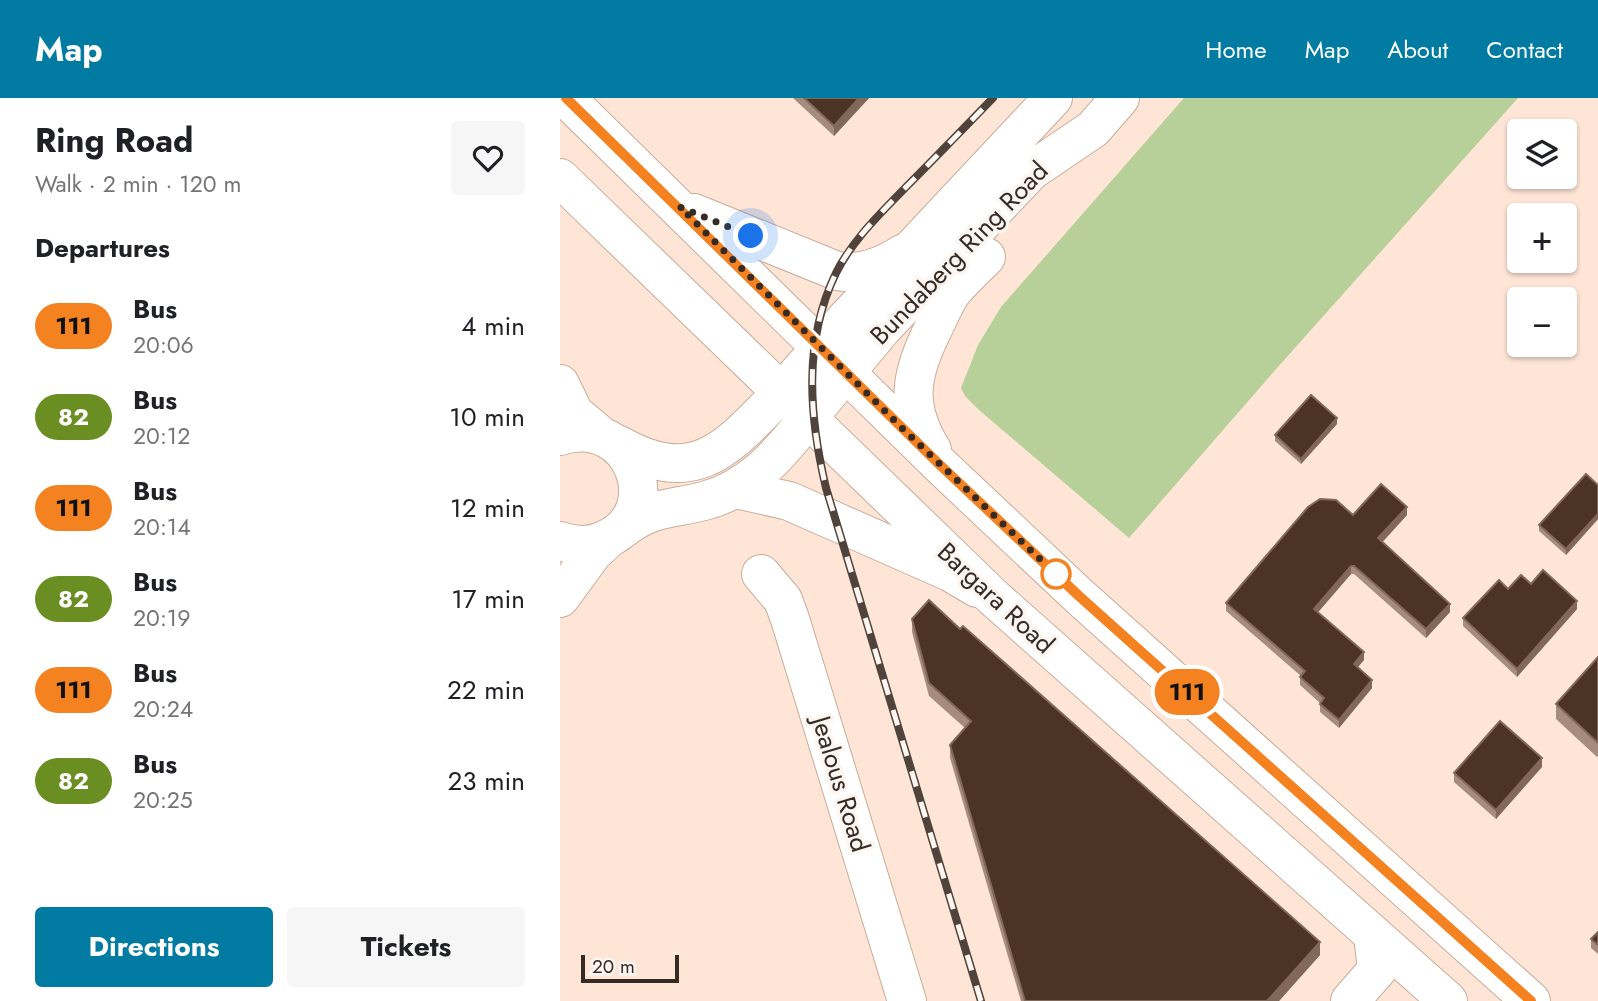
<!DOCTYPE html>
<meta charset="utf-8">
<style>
:root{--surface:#fff;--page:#f6f6f6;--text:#202124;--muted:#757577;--accent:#017ba2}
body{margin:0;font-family:Jost,sans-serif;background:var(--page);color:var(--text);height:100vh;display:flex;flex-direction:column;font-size:26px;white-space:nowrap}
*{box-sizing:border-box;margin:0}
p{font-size:23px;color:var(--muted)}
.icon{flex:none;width:38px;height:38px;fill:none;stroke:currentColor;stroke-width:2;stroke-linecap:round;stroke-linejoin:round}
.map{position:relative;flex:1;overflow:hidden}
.sheet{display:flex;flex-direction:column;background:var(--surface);width:560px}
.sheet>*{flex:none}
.badge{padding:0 14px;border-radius:23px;font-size:24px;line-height:46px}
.controls{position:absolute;left:947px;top:21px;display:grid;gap:14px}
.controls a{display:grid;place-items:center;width:70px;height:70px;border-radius:7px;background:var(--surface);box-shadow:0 2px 5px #0004;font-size:35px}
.scale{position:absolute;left:21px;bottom:18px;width:98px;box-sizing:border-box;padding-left:7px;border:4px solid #362b24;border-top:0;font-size:19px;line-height:24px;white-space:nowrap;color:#362b24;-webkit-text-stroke:5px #fcf6f2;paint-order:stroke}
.you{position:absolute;width:35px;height:35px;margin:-18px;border:5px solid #fff;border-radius:50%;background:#1a73e8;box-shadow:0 0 0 10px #1a73e833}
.map>.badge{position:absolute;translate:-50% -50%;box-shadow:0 0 0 4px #fff}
h2{padding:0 35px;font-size:26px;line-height:63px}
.round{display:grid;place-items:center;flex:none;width:74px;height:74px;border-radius:7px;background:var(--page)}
.headline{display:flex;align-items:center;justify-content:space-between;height:119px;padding:0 35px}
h1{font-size:33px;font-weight:700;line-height:52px}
.primary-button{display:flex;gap:14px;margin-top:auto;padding:14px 35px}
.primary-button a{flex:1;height:80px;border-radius:7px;background:var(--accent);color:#fff;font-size:28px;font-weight:700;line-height:80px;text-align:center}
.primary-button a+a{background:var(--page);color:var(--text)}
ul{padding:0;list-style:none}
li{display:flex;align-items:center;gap:21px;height:91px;padding:0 35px}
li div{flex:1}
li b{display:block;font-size:26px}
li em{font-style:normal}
li .badge{min-width:77px;font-weight:700;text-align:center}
header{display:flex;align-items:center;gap:42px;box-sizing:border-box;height:98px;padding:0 35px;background:var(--accent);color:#fff}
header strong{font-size:33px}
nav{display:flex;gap:38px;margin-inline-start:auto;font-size:24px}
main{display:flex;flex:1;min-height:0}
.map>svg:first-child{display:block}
</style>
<header>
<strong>Map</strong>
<nav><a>Home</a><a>Map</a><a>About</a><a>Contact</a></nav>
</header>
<main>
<section class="sheet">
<div class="headline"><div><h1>Ring Road</h1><p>Walk · 2 min · 120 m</p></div><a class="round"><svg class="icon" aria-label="heart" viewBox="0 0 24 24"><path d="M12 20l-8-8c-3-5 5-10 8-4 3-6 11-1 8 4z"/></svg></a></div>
<h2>Departures</h2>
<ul>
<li><span class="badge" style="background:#f58220;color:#111">111</span><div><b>Bus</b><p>20:06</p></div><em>4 min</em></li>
<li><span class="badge" style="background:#6b8e23;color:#fff">82</span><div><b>Bus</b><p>20:12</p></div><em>10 min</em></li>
<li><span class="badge" style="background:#f58220;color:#111">111</span><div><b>Bus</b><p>20:14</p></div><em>12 min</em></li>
<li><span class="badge" style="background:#6b8e23;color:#fff">82</span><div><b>Bus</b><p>20:19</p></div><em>17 min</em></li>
<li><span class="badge" style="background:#f58220;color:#111">111</span><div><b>Bus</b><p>20:24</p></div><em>22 min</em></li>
<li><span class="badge" style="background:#6b8e23;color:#fff">82</span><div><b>Bus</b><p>20:25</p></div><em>23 min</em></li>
</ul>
<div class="primary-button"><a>Directions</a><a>Tickets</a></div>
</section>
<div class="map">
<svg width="1038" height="903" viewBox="0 0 1038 903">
<rect width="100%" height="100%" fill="#fee5d6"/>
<!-- green -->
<polygon fill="#b7cf98" points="624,0 958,0 717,270 569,440 419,312 405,298 401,290 418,247 441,209"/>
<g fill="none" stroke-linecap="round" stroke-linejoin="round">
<!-- minor casing -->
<g stroke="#c9ac9a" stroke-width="40">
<g id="minor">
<polyline points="0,286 14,315 39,336"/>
<path d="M 0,338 C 74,315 110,417 42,443 C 28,449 14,448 0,443"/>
<path d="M 59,347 C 137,391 169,348 221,295"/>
<polyline points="176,391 229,403 390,474 417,490"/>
<path d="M 60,433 C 91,408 109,412 144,403 C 190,391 219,357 247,321"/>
<polyline points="201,476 223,502 230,521 347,903"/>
<polyline points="0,500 33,455 48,441"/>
<polyline points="790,903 817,872 813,837"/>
</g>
</g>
<!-- major casing -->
<g stroke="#c9ac9a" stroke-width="40">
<g id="major">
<polyline points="6,0 381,368 519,498 971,903"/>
<polyline points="0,80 434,500 888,903"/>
<path d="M 134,115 L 277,173 C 301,177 322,169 342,156"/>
<polyline points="221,295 283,224 493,0"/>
<polyline points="247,321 321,232 471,73 533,31 560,0"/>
<path d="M 372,352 C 345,308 350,278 372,233 C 378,221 384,206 392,194 C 402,182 415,170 426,159"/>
</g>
</g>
<!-- minor -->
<use href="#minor" stroke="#fff" stroke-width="38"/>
<!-- major -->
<use href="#major" stroke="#fff" stroke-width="38"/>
<!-- rail casing -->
<g stroke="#50433b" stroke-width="8">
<path id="rail" d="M 421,903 L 266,390 C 249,318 243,243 276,175 C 293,141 321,115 347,88 C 376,59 405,29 433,0"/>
</g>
<!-- rail -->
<use href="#rail" stroke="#fcf6f2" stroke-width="5" stroke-dasharray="16" stroke-linecap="butt"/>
</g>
<!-- wall -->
<g fill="#a58c7e">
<polygon points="233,0 309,0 274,38"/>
<polygon points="777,326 741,366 715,343 715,337"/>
<polygon points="1038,387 1038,421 1006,457 979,433 979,427"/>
<polygon points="847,417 822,444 890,514 866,540 794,476 791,476 758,514 804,562 797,569 812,590 779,630 760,614 760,605 740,587 740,579 741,578 666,513 666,505"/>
<polygon points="948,491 1017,511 957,579 903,528 903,520"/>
<polygon points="352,521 400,531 760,857 719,903 461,903 390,660 390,647 405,630 369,598 352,534"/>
<polygon points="1038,559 1038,658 1037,659 996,621 996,606"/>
<polygon points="982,669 936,721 894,684 894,675"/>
<polygon points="1038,834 1038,856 1031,850 1031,841"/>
</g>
<!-- shaded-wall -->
<g fill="#81695a">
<polygon points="299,0 309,0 274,38 274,28"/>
<polygon points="777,320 777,326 741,366 741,361"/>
<polygon points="847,409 847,417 818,449 818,440"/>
<polygon points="1038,416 1038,421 1006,457 1006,451"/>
<polygon points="791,468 791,476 754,519 754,511"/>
<polygon points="1017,503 1017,511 957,579 957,571"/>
<polygon points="890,506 890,514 866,540 866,531"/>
<polygon points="804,554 804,562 794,574 794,566"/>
<polygon points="812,582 812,590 779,630 779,622"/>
<polygon points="982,660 982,669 936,721 936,712"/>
<polygon points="760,844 760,857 719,903 708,903 708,902"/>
</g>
<!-- building -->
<g fill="#4c3425" stroke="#81695a" stroke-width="2">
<polygon points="244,0 299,0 274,28"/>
<polygon points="751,297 777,320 741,361 715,337"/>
<polygon points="1026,376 1038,387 1038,416 1006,451 979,427"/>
<polygon points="821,386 847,409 818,440 890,506 866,531 794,468 791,468 754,511 804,554 794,566 812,582 779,622 760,606 764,600 740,579 745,573 666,505 748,409 760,401 776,402 793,417"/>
<polygon points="983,472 1017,503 957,571 903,520 939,482 948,491 961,477 971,486"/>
<polygon points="369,502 400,531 403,528 760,844 708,902 709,903 465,903 390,647 411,623 369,585 352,521"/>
<polygon points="1038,559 1038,643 1037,644 996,606"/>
<polygon points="940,623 982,660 936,712 894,675"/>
<polygon points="1038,834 1038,847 1031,841"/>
</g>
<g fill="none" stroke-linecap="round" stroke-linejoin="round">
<!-- line casing -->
<g stroke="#fff" stroke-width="16">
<polyline id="line" points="6,0 381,368 519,498 971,903"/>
</g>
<!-- line -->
<use href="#line" stroke="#f58220" stroke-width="10"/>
<!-- walk -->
<polyline stroke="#362b24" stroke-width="7" stroke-dasharray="0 12.6" points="191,138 120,109 342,330 500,480 496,476"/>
</g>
<!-- markers -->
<circle fill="#fff" stroke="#f58220" stroke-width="3.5" cx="496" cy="476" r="14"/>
<g text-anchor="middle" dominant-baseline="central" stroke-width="7" stroke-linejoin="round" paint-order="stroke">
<!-- street labels -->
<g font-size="26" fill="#362b24" stroke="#fcf6f2">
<text transform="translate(399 155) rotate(-46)">Bundaberg Ring Road</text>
<text transform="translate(436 500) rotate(43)">Bargara Road</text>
<text transform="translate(281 686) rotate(73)">Jealous Road</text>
</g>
</g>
</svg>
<div class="controls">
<a><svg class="icon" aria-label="layers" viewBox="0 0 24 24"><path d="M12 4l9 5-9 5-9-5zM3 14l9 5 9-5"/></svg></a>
<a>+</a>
<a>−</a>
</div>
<div class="scale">20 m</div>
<div class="you" style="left:191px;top:138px"></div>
<b class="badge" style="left:627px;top:594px;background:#f58220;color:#111">111</b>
</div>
</main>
